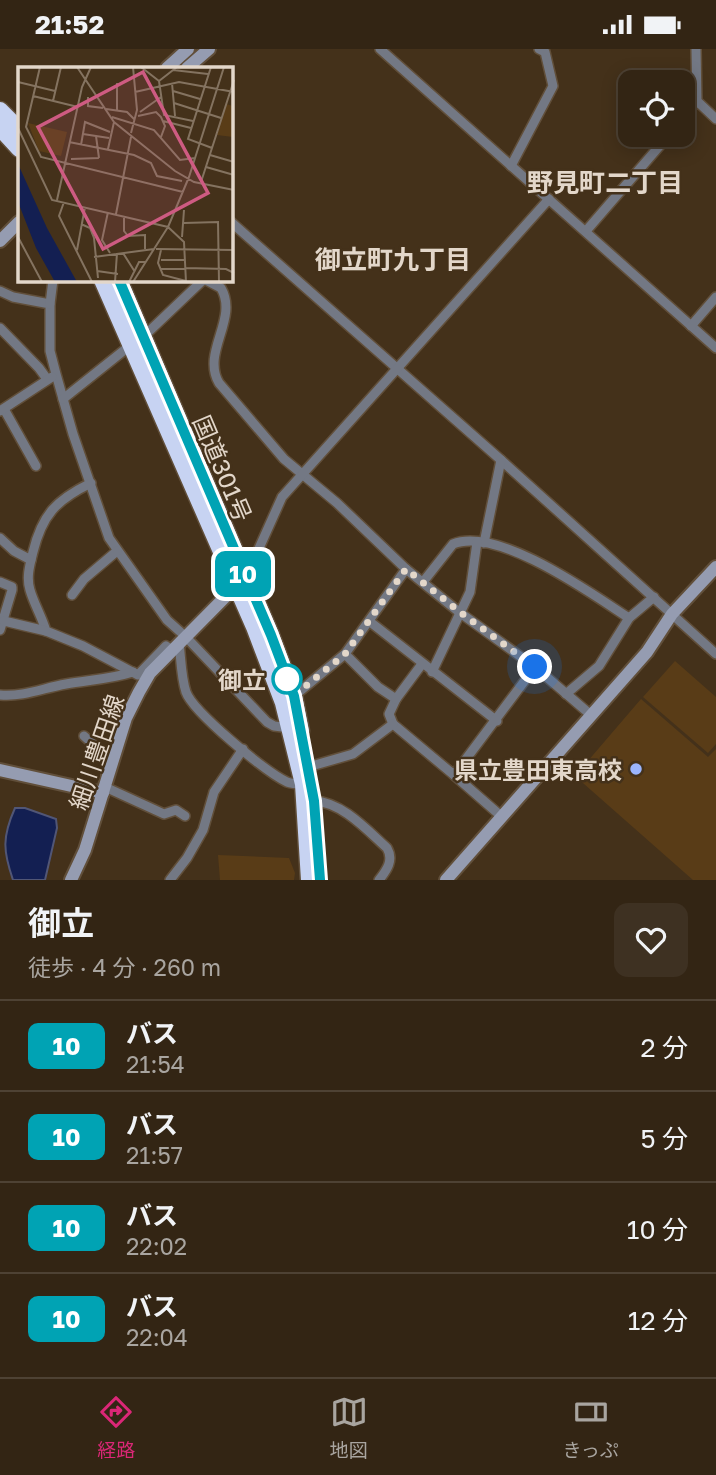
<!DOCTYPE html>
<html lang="ja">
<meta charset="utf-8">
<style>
:root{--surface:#332514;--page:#3e3122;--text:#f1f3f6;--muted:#a9a5a0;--line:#4e4234;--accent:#db2777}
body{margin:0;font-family:"Golos Text","Noto Sans JP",sans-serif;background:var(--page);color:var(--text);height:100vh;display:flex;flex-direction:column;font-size:26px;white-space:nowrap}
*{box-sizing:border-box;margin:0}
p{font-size:23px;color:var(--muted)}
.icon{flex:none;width:38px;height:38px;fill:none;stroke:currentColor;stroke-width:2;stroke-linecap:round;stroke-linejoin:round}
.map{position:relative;height:831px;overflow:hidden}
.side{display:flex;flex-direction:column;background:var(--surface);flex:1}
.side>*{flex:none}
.badge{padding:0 14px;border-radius:10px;font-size:24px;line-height:46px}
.tools{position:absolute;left:618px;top:21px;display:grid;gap:14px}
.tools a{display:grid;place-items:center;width:77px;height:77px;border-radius:14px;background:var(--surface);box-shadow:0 4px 18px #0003,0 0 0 2px var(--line);font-size:35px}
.you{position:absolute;width:35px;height:35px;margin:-18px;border:5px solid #fff;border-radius:50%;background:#1a73e8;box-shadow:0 0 0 10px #1a73e833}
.map>.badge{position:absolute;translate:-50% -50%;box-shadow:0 0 0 4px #fff}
.round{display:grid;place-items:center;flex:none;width:74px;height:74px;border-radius:14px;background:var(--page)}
.summary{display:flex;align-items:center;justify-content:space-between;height:119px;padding:0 28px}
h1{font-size:33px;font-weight:700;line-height:52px}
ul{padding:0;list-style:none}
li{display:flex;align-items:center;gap:21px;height:91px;padding:0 28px;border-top:2px solid var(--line)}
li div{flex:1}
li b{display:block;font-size:26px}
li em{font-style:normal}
li .badge{min-width:77px;font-weight:700;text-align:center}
.status{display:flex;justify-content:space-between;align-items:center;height:49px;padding:0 35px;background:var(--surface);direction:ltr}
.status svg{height:19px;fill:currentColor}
.tab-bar{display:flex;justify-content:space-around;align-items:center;height:98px;border-top:2px solid var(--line);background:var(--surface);font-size:19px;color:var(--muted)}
.tab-bar a{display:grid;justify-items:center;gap:4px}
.tab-bar .selected{color:var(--accent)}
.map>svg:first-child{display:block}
</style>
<div class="status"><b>21:52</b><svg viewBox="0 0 49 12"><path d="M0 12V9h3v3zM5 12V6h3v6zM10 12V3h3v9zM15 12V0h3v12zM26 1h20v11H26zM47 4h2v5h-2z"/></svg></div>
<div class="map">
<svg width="716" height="831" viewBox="0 0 716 831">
<rect width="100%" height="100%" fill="#44311a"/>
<!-- green -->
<g fill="#593c17">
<polygon points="675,612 716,648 716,695 708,704 643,648"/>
<polygon points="641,650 708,708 716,700 716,831 693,831 575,727"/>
<polygon points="218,806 289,809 295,824 294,831 220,831"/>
</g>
<!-- water -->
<path fill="#131f52" stroke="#515676" stroke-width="2" d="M 15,759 L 25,759 L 56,770 L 57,779 L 45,831 L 13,831 C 3,802 2,788 15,759 Z"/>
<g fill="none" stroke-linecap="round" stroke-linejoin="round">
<!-- street casing -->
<g stroke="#614f3a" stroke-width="12">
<g id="street">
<polyline points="380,0 716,299"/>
<polyline points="696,0 697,52 716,70"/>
<polyline points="682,69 697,52"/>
<polyline points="511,117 553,37 545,3 539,0"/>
<polyline points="231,173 501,411 716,605"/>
<polyline points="586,182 669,86"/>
<path d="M 206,231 L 221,239 C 239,270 201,303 219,334 L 284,410 L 337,454 L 406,520 L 459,563 L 535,618 L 591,666"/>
<polyline points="0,242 13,248 50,255 50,302 56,325 73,385 109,489 167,571 186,588 267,673 274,677 290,679"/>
<polyline points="50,255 53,231"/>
<polyline points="691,277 716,248"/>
<polyline points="0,279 39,319 47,330"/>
<polyline points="142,289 203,231"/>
<polyline points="63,350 132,295"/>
<polyline points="4,360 36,417"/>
<polyline points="0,362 52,328"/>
<path d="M 91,434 C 56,451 42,466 33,503 C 30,515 26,528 30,541 C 34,555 42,568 46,582 L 83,597 L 138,626 L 166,597 L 172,601"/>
<polyline points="0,489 14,502 31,511"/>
<polyline points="484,494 501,411"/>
<polyline points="244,527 256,506 282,448 549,150"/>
<polyline points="0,533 12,538 12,541 0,581"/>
<path d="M 423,533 L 453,495 C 498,477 592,545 629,569"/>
<polyline points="72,546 84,530 117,502"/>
<polyline points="4,572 46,582"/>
<polyline points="369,572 497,672"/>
<path d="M 179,594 C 181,609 181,628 186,643 C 193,663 266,723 287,733 C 292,735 297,735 303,735"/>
<polyline points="345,605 378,638 396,650 389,665 393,675 454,726 535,618"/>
<polyline points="432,623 470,543 477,493"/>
<polyline points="566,645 599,617 629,569 654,548"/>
<path d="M 0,646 C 24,648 43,639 66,635 C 89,631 111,630 133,623"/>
<polyline points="294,647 345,605 406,520"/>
<polyline points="396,650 422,615"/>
<polyline points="84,687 112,712"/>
<polyline points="308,718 353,705 393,675"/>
<polyline points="454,726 501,767"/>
<polyline points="105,738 164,765 176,761 185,767"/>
<path d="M 314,752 C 342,753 367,781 387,799 C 394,811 387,821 379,831"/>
<polyline points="170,831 187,809 203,781 214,743 243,700"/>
</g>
</g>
<!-- secondary casing -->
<g stroke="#614f3a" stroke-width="16">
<g id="secondary">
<polyline points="167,19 188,0"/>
<polyline points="187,19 209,0"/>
<polyline points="0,192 19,173"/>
<polyline points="0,721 103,744"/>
<polyline points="71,831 85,801 126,669 139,643 150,624 235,538"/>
<polyline points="446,831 647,603 672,565 716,518"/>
</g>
</g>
<!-- highway casing -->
<g stroke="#614f3a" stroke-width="19">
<g id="highway">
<polyline points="0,61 19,80"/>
<polyline points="0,79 19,100"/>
<polyline points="102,231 254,578 283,654 303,735 309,831"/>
<polyline points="119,231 271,586 294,647 301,682"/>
</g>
</g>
<!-- street -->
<use href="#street" stroke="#737884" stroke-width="9"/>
<!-- secondary -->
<use href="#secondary" stroke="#959cb1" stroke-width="12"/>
<!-- highway -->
<use href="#highway" stroke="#c7d3f2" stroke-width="16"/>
</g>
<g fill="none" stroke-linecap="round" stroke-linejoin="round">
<!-- line casing -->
<g stroke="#fff" stroke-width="16">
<polyline id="line" points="119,231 271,586 294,647 314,752 320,831"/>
</g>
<!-- line -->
<use href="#line" stroke="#00a3b4" stroke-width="10"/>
<!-- walk -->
<polyline stroke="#e3d7ca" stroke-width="7" stroke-dasharray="0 12.6" points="287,630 301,641 345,605 406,520 460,563 535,618"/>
</g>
<!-- markers -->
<circle fill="#fff" stroke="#00a3b4" stroke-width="3.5" cx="287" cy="630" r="14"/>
<circle fill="#9bb5fd" stroke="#44311a" stroke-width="2.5" cx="636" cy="720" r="7"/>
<g text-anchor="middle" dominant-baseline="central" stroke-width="5" stroke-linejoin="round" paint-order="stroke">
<!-- street labels -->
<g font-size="24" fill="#e3d7ca" stroke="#44311a">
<text transform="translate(223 419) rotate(67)">国道301号</text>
<text transform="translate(96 703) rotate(-71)">細川豊田線</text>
</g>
<!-- stop labels -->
<g font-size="24" font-weight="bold" fill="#e3d7ca" stroke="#44311a" text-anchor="end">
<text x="266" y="630">御立</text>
</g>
<!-- poi labels -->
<g font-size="24" font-weight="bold" fill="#e3d7ca" stroke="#44311a" text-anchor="end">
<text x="622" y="720">県立豊田東高校</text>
</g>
<!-- neighbourhood labels -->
<g font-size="26" font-weight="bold" fill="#e3d7ca" stroke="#44311a">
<text x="605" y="133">野見町二丁目</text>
<text x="393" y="210">御立町九丁目</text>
</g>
</g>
<!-- overview -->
<g transform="translate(18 18)">
<rect width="215" height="215" fill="#44311a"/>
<path d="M 208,37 L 215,39 L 215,70 L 199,68 ZM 10,56 L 49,65 L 43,89 L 21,84 Z" fill="#593c17"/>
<path d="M 0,97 L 29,161 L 59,215 L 37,215 L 18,181 L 0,135 Z" fill="#131f52"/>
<path fill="none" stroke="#847360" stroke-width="2" d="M 22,0 L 8,60 L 23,90 L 165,125M 59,0 L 96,55 L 157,104 L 176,115 L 216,123M 123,0 L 141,14 L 146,48 L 175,54M 193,0 L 170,72 L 194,81M 155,3 L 190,7M 141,14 L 159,0M 0,15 L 37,24M 99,16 L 99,43M 154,16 L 157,49M 155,24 L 182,32M 117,25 L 161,15 L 216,25M 15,29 L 60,40M 70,30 L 70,39 L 85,41M 35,34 L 43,0M 156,36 L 203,51M 88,42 L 109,45 L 117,53M 122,45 L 143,30M 120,49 L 138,45 L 143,50 L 147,59 L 143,70M 94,50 L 136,63 L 162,93 L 177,91M 145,54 L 173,61M 0,61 L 34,133 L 150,160 L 115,215M 113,66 L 119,43 L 115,0M 65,67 L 91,71M 78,69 L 81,91M 51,75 L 116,88 L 133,96 L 139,109 L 164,114M 63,78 L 67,55 L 92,65M 90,82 L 96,55M 192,88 L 216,95M 53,92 L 81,91M 188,100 L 216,108M 171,110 L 206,0M 183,115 L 216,13M 39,133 L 64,20 L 73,0M 46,135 L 41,149 L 74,215M 90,145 L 84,173 L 92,186M 98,147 L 113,70M 106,150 L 106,164 L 110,169 L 127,168 L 127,182M 166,156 L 200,155 L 201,215M 63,157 L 72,161 L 76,171 L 80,211M 0,170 L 24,215M 164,170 L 166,143M 138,182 L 216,183M 59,183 L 67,140M 143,183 L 140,196 L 145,208 L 168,214M 105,186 L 117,205M 76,190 L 136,182M 143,193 L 167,193M 168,201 L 208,202 L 216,206M 143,202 L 168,202M 79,204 L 100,207M 97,215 L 99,186M 111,215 L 121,195 L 128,195M 168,215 L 166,175 L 150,160 L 171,110"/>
<path fill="#ce5b82" fill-opacity="0.15" stroke="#ce5b82" stroke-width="3.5" d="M 125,5 L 190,126 L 85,182 L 20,60 Z"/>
<rect width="215" height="215" fill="none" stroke="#e3d7ca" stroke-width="3.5"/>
</g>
</svg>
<div class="tools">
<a><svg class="icon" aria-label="locate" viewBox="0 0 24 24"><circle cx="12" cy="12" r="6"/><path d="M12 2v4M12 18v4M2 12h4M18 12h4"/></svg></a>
</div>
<div class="you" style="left:535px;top:618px"></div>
<b class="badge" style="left:243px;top:525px;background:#00a3b4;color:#fff">10</b>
</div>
<section class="side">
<div class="summary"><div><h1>御立</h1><p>徒歩 · 4 分 · 260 m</p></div><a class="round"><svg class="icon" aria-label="heart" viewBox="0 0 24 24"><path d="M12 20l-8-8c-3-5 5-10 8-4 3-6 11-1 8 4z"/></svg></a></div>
<ul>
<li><span class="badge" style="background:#00a3b4;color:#fff">10</span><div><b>バス</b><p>21:54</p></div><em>2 分</em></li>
<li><span class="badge" style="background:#00a3b4;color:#fff">10</span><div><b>バス</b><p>21:57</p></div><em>5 分</em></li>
<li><span class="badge" style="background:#00a3b4;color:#fff">10</span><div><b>バス</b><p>22:02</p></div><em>10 分</em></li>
<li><span class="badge" style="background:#00a3b4;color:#fff">10</span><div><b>バス</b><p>22:04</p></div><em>12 分</em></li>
</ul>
</section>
<nav class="tab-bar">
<a class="selected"><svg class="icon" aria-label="directions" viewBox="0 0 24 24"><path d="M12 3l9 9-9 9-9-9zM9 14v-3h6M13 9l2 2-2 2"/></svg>経路</a>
<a><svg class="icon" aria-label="map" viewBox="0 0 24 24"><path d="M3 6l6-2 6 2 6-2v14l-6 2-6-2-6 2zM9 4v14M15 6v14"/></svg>地図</a>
<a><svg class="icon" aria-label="tickets" viewBox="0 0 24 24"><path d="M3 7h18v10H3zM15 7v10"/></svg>きっぷ</a>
</nav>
